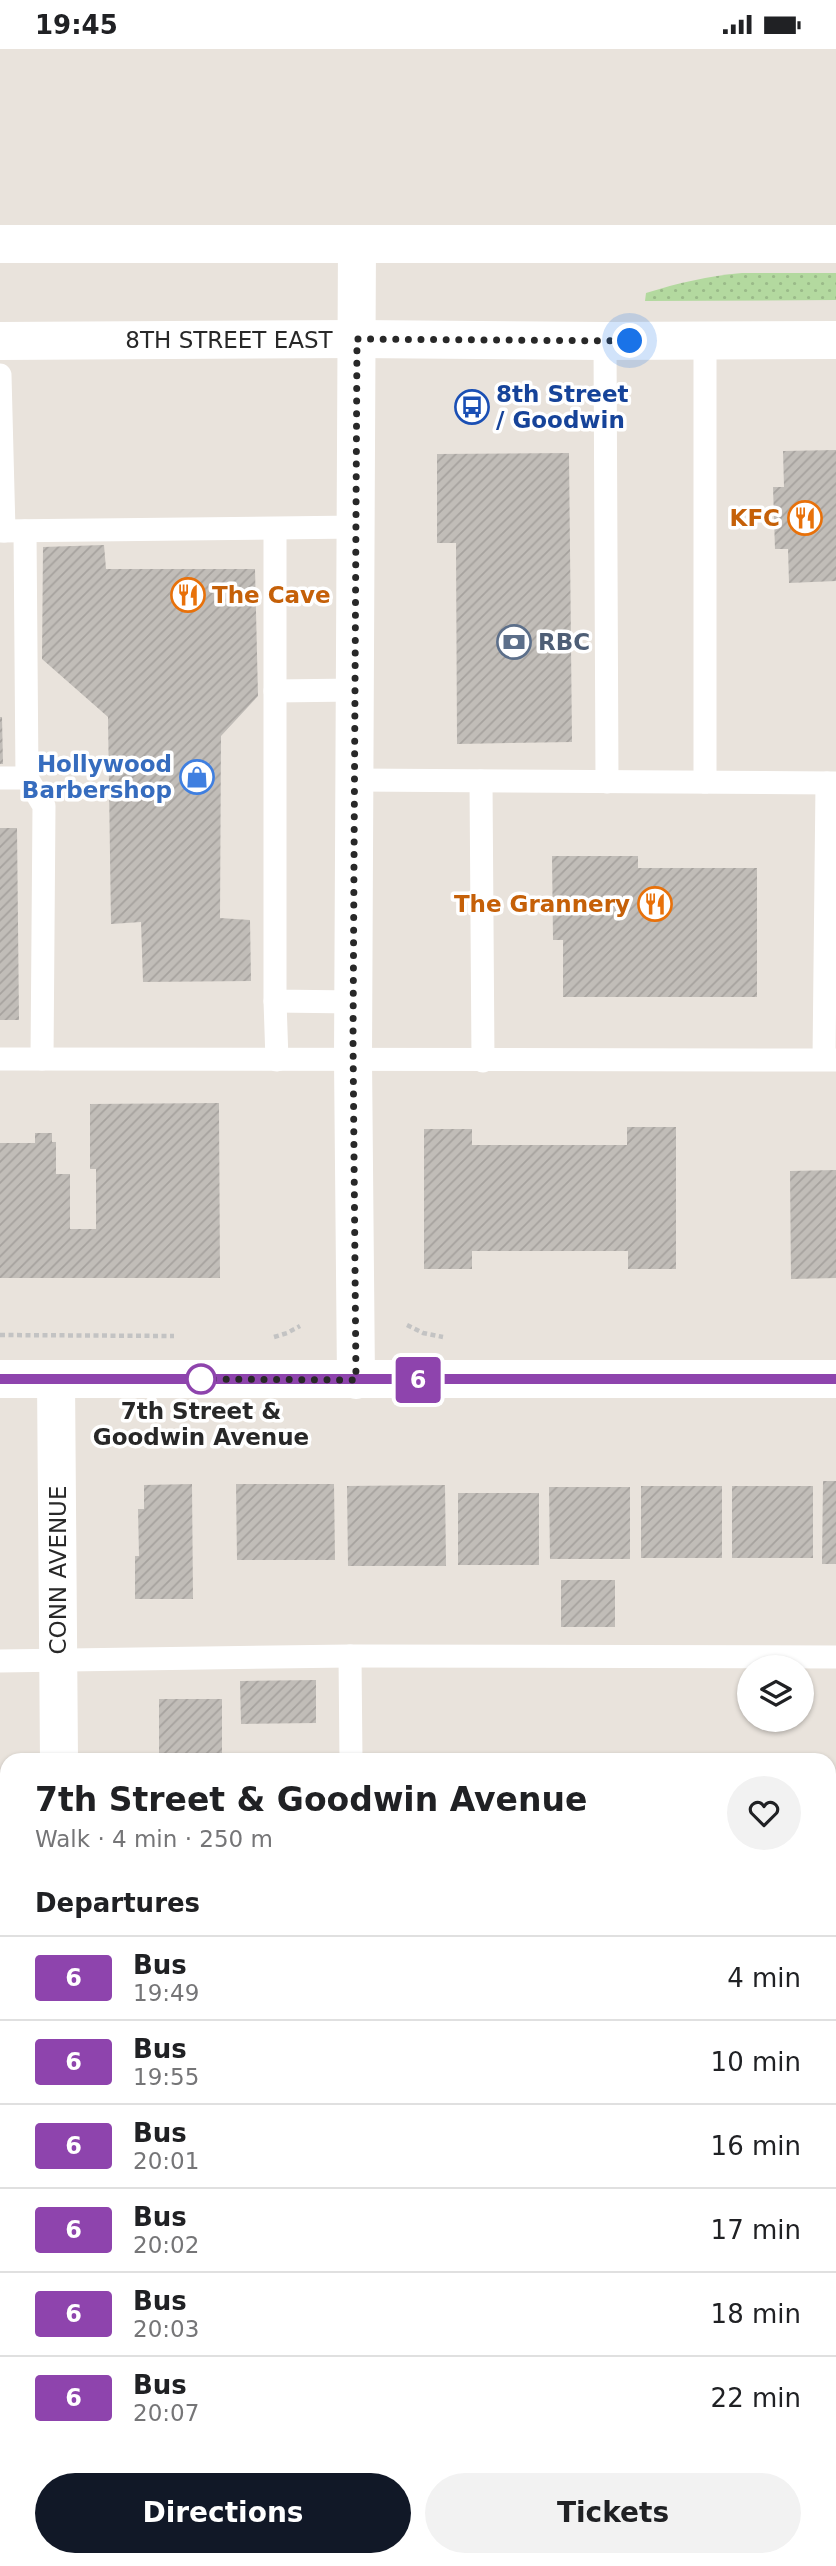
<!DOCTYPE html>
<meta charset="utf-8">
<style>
:root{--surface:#fff;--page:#f2f2f2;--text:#202124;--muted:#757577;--line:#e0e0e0;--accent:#111827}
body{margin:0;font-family:"DejaVu Sans",sans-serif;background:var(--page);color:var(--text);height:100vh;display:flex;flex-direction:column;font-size:26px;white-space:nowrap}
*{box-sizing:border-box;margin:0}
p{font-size:23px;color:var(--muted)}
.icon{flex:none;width:38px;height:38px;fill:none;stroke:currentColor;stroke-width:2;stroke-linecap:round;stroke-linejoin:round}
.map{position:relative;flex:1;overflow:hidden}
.sheet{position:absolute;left:0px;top:1704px;width:836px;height:814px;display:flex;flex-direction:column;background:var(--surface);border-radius:21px 21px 0 0;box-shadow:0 2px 5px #0004}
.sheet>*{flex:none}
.badge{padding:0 14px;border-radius:5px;font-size:24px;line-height:46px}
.tools{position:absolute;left:737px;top:1606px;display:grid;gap:14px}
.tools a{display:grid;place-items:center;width:77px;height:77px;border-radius:50%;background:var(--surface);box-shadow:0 2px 5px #0004;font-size:35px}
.you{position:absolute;width:35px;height:35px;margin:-18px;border:5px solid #fff;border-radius:50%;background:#1a73e8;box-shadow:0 0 0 10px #1a73e833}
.map>.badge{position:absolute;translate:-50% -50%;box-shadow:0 0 0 4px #fff}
h2{padding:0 35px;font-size:26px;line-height:63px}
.round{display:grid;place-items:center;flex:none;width:74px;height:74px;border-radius:37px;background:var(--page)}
.head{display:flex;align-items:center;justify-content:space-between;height:119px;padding:0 35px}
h1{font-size:33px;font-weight:800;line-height:52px}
.action{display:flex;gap:14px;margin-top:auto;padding:14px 35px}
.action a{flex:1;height:80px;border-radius:42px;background:var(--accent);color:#fff;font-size:28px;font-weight:800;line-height:80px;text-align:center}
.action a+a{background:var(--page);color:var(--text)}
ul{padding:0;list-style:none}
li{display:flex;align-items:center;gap:21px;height:84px;padding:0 35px;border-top:2px solid var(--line)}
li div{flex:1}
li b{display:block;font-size:26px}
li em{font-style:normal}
li .badge{min-width:77px;font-weight:700;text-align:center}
.status{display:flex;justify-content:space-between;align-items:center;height:49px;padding:0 35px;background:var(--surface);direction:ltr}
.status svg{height:19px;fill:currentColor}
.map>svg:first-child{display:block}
</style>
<div class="status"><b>19:45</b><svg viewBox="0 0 49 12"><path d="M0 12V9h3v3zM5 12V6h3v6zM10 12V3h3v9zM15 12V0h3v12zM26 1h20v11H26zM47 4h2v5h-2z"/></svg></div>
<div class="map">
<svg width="836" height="2517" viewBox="0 0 836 2517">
<defs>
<pattern id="grass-dots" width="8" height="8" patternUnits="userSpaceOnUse" patternTransform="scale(1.75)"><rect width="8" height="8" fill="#b3d99f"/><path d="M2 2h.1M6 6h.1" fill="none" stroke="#9aba89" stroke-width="1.8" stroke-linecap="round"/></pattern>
<pattern id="building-hatch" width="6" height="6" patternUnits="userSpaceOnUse" patternTransform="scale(1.75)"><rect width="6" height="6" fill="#c1bdb8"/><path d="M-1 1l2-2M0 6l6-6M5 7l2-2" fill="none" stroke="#a6a29e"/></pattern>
</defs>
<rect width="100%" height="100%" fill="#e9e3dc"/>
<!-- grass -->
<path fill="url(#grass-dots)" d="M 742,224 L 836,224 L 836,251 L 645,252 L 646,244 C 678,234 708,227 742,224 Z"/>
<!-- building -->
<g fill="url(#building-hatch)">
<polygon points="836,401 836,532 789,534 788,500 775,500 773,438 784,438 783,402"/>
<polygon points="569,404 572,693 457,695 456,494 437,494 437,405"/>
<polygon points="104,496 106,520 255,520 258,647 221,687 220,869 250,871 251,932 143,933 141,873 111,875 108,668 42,610 43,498"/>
<polygon points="0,668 2,668 3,715 0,715"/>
<polygon points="0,779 17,779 19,971 0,971"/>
<polygon points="552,807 638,807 638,819 757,819 757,948 563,948 563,891 553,891"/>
<polygon points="219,1054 220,1229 0,1229 0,1094 35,1094 35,1084 52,1084 52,1093 56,1093 56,1125 70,1125 70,1180 96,1180 96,1120 90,1120 90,1055"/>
<polygon points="627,1078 676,1078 676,1220 628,1220 628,1202 472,1202 472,1220 424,1220 424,1080 472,1080 472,1096 627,1096"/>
<polygon points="836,1121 836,1229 791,1230 790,1122"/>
<polygon points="823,1432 836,1432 836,1515 822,1515"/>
<polygon points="192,1435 193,1550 135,1550 135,1507 139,1507 138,1460 144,1460 144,1436"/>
<polygon points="236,1435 334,1435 335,1511 237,1511"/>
<polygon points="445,1436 446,1517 348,1517 347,1437"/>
<rect x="641" y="1437" width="81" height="72"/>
<rect x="732" y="1437" width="81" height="72"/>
<polygon points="549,1438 630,1438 630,1510 550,1510"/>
<rect x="458" y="1444" width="81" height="72"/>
<rect x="561" y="1531" width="54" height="47"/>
<polygon points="316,1631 316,1674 241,1675 240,1632"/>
<rect x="159" y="1650" width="63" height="62"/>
<rect x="830" y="2038" width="6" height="49"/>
<rect x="830" y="2297" width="6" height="52"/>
</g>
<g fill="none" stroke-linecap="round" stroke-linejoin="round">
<!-- path -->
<g stroke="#c3c3c3" stroke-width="4.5" stroke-dasharray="5 3.5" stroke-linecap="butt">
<polyline points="407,1276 423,1284 443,1288"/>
<polyline points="0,1286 174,1287"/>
<polyline points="274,1288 287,1284 300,1277"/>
</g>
<!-- service -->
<g stroke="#fff" stroke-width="23">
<polyline points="605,292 607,733"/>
<polyline points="705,292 705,733"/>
<polyline points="0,326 4,482"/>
<polyline points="275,480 275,952 354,953"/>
<polyline points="0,482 357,478"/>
<polyline points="275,642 356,641"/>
<polyline points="0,729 27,729 25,482"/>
<polyline points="27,729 44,757 42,1010"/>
<polyline points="356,731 836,734"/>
<polyline points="481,732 483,1012"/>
<polyline points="275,952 277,1011"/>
<polyline points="0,1010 836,1011"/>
<polyline points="824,1010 827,734"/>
<polyline points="350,1607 351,1712"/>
<polyline points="0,1612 350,1607 836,1608"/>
<polyline points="830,2174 836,2174"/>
<polyline points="352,2511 352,2517"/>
</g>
<!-- minor -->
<g stroke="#fff" stroke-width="38">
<polyline points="0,1330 836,1330"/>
<polyline points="56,1330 59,1712"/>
<polyline points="356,1331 353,1010 357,195"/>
<polyline points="0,1878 7,1878"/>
<polyline points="830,1896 836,1896"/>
<polyline points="0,2460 7,2460"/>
<polyline points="830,2462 836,2462"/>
</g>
<!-- secondary -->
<g stroke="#fff" stroke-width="38">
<polyline points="0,195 836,195"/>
<polyline points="0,292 357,290 605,292 836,291"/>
</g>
</g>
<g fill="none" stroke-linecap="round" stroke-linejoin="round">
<!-- line casing -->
<g stroke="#fff" stroke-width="16">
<polyline id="line" points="0,1330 836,1330"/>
</g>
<!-- line -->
<use href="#line" stroke="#8e44ad" stroke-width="10"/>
<!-- walk -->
<polyline stroke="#282828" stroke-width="7" stroke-dasharray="0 12.6" points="201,1330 356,1331 353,991 357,290 630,292"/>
</g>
<!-- icons -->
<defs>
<g id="bus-ring" transform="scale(1.75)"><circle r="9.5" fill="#fff" stroke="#1a4fb4" stroke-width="1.5"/><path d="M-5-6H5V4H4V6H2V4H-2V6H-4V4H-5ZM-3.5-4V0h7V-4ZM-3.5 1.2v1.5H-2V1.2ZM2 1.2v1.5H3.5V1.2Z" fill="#1a4fb4"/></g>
<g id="restaurant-ring" transform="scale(1.75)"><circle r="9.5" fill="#fff" stroke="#e8710a" stroke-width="1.5"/><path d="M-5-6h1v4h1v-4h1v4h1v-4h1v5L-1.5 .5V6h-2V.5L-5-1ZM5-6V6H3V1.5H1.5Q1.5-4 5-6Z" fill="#e8710a"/></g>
<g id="bank-ring" transform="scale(1.75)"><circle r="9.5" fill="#fff" stroke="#5c6f8a" stroke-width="1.5"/><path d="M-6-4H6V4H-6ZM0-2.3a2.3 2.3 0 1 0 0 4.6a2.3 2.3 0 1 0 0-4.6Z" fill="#5c6f8a"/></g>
<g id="shop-ring" transform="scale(1.75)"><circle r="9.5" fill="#fff" stroke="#3f7fe0" stroke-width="1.5"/><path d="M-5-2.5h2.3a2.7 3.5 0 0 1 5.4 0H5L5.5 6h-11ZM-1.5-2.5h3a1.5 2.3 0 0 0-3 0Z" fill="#3f7fe0"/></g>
</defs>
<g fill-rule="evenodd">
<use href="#bus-ring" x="472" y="358"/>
<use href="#restaurant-ring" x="805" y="469"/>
<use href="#restaurant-ring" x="188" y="546"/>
<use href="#bank-ring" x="514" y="593"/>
<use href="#shop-ring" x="197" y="728"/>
<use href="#restaurant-ring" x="655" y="855"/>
</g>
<!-- markers -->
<circle fill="#fff" stroke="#8e44ad" stroke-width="3.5" cx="201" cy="1330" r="14"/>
<g text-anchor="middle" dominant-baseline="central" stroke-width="7" stroke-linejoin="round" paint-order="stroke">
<!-- street labels -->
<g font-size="23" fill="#282828" stroke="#fff">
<text x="229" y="291">8TH STREET EAST</text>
<text transform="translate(58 1521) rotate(-90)">CONN AVENUE</text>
</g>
<!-- transit labels -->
<g font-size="23" font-weight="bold" fill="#164399" stroke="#fff" text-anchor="start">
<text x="496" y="345">8th Street<tspan x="496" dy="26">/ Goodwin</tspan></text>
</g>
<!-- food labels -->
<g font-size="23" font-weight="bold" fill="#c56008" stroke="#fff" text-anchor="end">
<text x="780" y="469">KFC</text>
<text x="212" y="546" text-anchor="start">The Cave</text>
<text x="630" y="855">The Grannery</text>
</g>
<!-- service labels -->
<g font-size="23" font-weight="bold" fill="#4e5e75" stroke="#fff" text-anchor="start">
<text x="538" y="593">RBC</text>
</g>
<!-- shop labels -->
<g font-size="23" font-weight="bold" fill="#366cbe" stroke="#fff" text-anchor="end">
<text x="172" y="715">Hollywood<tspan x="172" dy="26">Barbershop</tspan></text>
</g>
<!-- stop labels -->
<g font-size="23" font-weight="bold" fill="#282828" stroke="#fff">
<text x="201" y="1362">7th Street &amp;<tspan x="201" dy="26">Goodwin Avenue</tspan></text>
</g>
</g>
</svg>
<div class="tools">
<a><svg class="icon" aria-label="layers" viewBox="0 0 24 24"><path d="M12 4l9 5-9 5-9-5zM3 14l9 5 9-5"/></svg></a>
</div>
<div class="you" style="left:630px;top:292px"></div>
<b class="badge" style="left:418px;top:1331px;background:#8e44ad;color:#fff">6</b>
<section class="sheet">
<div class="head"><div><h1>7th Street &amp; Goodwin Avenue</h1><p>Walk · 4 min · 250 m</p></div><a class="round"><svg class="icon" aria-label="heart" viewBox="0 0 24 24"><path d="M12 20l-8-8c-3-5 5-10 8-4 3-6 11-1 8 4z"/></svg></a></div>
<h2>Departures</h2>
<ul>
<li><span class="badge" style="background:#8e44ad;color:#fff">6</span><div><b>Bus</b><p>19:49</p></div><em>4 min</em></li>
<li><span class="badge" style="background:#8e44ad;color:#fff">6</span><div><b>Bus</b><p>19:55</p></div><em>10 min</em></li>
<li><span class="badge" style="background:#8e44ad;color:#fff">6</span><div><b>Bus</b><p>20:01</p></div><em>16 min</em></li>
<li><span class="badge" style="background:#8e44ad;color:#fff">6</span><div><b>Bus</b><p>20:02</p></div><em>17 min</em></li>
<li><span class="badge" style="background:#8e44ad;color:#fff">6</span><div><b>Bus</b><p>20:03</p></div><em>18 min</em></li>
<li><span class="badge" style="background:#8e44ad;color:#fff">6</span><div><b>Bus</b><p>20:07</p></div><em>22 min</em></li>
</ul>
<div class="action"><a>Directions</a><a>Tickets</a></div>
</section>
</div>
